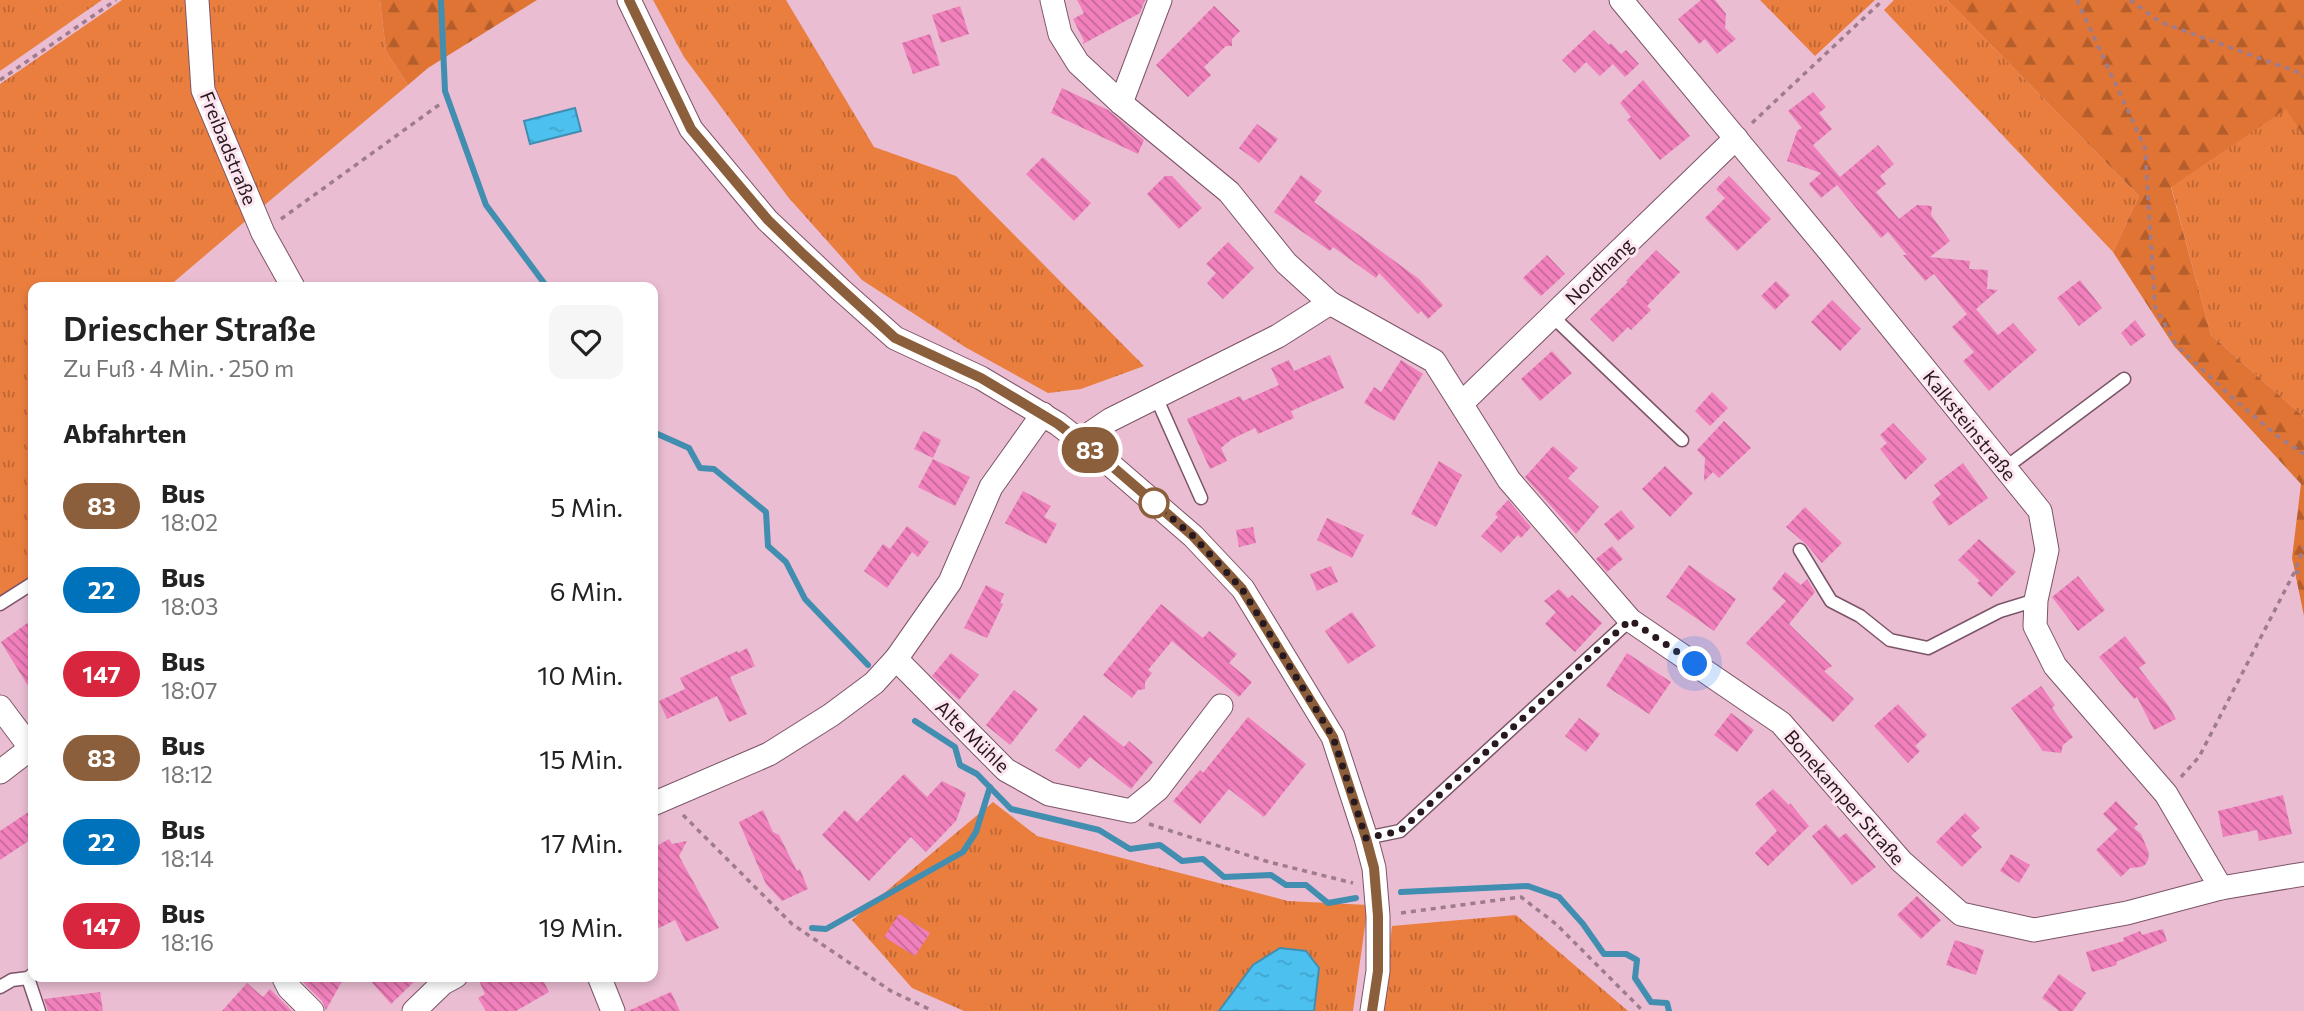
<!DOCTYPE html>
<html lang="de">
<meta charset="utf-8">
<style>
:root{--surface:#fff;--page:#f6f6f6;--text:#222;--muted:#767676}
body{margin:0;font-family:Commissioner,sans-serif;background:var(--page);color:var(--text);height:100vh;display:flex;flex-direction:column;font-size:26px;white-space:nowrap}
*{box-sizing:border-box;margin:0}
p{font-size:23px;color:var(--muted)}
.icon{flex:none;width:38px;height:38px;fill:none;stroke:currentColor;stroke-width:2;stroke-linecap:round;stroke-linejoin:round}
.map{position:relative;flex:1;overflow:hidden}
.side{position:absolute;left:28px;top:282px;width:630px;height:700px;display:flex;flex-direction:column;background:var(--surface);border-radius:14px;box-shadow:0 4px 10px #0003}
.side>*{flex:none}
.badge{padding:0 14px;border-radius:23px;font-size:24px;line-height:46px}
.you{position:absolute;width:35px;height:35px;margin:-18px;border:5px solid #fff;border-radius:50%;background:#1a73e8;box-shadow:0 0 0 10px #1a73e833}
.map>.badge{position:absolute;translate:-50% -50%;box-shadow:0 0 0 4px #fff}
h2{padding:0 35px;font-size:26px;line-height:63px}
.round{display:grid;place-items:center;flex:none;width:74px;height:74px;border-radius:14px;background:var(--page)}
.head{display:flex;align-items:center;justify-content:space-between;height:119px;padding:0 35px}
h1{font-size:33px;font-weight:600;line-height:52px}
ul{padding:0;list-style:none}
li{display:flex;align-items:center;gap:21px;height:84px;padding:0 35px}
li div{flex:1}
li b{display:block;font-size:26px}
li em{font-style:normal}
li .badge{min-width:77px;font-weight:700;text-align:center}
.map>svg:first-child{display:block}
</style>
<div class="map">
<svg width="2304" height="1011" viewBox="0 0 2304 1011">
<defs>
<pattern id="grass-tufts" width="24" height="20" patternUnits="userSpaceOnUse" patternTransform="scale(1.75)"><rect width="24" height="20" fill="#ea7e3f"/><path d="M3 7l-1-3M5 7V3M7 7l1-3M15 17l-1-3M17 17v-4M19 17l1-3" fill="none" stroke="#be6634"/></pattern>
<pattern id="forest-firs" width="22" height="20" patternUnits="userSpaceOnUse" patternTransform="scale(1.75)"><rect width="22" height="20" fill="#df7434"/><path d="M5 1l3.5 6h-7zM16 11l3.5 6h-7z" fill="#b55e2c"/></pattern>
<pattern id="water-ripples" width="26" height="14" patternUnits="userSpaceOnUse" patternTransform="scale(1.75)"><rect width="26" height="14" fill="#4cc0ef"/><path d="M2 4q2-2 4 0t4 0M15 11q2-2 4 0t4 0" fill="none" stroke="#42a4cd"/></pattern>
<pattern id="building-back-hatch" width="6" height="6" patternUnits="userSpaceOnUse" patternTransform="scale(1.75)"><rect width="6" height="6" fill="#f180bc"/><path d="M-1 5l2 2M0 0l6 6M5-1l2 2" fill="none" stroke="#c36898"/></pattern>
</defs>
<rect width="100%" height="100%" fill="#eabdd2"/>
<!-- grass -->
<g fill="url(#grass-tufts)">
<polygon points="0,0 102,0 0,71"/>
<polygon points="122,0 189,0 249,218 168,287 33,287 33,578 0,602 0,84"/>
<polygon points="204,0 380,0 386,51 408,85 261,208 212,82"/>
<polygon points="653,0 786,0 874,147 956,176 1144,366 1081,389 1048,393 965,347 862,280 788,197 684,57"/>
<polygon points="1760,0 1875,0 1815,56"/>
<polygon points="1894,0 1947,0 2139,196 2113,252 1884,10"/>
<polygon points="2286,108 2304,137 2304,417 2211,335 2171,186"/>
<polygon points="993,802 1037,836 1288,901 1368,905 1353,1011 1314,1011 1319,968 1253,965 1219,1011 964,1011 912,988 852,920"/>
<polygon points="1516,915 1628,1011 1382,1011 1392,926"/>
</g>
<!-- forest -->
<g fill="url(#forest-firs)">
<polygon points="380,0 537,0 428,68 408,85 386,51"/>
<polygon points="1947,0 2304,0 2304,137 2286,109 2171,187 2211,335 2304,417 2304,616 2292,558 2301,484 2174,346 2113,252 2139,196"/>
</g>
<!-- water -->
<g fill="url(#water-ripples)" stroke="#418eb1" stroke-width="2">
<polygon points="575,108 581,131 530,144 524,121"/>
<polygon points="1280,948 1306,951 1319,968 1314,1011 1219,1011 1253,965"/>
</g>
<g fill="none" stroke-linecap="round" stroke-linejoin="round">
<!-- stream -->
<g stroke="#418eb1" stroke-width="6">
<polyline points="441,0 445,91 486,205 547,287"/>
<polyline points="653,432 689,448 700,468 714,469 766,512 768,546 786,562 805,599 868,665"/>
<polyline points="915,721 955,747 960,765 977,774 1011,809 1099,830 1130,849 1160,845 1182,861 1203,859 1224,877 1271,875 1286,885 1306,885 1328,903 1356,898"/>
<polyline points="1401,892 1528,886 1559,897 1583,924 1604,954 1626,954 1637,960 1635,978 1651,1002 1667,1003 1669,1011"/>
<polyline points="812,928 826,929 963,852 976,832 990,787"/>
</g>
</g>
<!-- building -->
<g fill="url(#building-back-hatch)">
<polygon points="1077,0 1145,0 1140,13 1083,44 1084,41 1073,19 1084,13"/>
<polygon points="1701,0 1715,0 1726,14 1725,28 1736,39 1717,54 1705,39 1699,44 1678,19"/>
<polygon points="960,6 969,34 941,43 932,15"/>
<polygon points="1214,6 1240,31 1232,39 1232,46 1226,46 1204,67 1211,75 1188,97 1156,65"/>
<polygon points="1594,30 1609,45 1611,43 1621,54 1626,50 1639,64 1625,77 1613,64 1600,76 1586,62 1575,73 1562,60"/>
<polygon points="930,34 940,65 913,74 902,43"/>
<polygon points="1643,80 1690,136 1660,160 1627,120 1631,117 1620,103"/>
<polygon points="1062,88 1108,110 1144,140 1138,154 1051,113"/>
<polygon points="1813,92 1826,107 1819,113 1832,129 1813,145 1840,177 1878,145 1894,164 1880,176 1886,184 1876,192 1899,219 1917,205 1932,206 1931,215 1950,241 1930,257 1970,261 1969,269 1988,270 1987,289 1998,290 1976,309 1998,335 2013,323 2037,350 1989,391 1963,361 1974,352 1952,327 1967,314 1934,274 1925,281 1903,255 1907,255 1888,232 1881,238 1837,185 1821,198 1809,184 1821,173 1787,161 1797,131 1802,128 1788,111"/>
<polygon points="1257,124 1278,139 1259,163 1239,148"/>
<polygon points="1043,157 1091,203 1074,221 1026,174"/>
<polygon points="1301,175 1322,191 1314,202 1419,279 1443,305 1428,319 1421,311 1418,314 1379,273 1376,278 1333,247 1330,251 1274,212"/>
<polygon points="1165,176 1172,176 1202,208 1179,229 1147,194"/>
<polygon points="1729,176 1771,219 1737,251 1705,218 1725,198 1716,189"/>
<polygon points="1228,242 1254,268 1223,299 1207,283 1216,273 1206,264"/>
<polygon points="1656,250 1680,272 1647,306 1651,310 1631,330 1628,327 1613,342 1590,319 1628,282 1626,281"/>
<polygon points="1547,255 1565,274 1541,296 1523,278"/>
<polygon points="2080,280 2102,308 2079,326 2057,298"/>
<polygon points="1776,281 1790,295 1775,310 1761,296"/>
<polygon points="1832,300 1861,329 1840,351 1811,322"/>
<polygon points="2135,320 2146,335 2131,346 2121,333"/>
<polygon points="1552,351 1572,373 1540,401 1521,379"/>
<polygon points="1330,355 1344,388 1291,411 1294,418 1258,434 1255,428 1232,439 1221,448 1227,461 1210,469 1187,419 1240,396 1243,401 1279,385 1271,368 1289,360 1294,371"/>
<polygon points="1401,360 1423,374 1394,421 1364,403 1374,387 1381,392"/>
<polygon points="1712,392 1728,408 1710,426 1695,411"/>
<polygon points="1724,421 1751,448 1719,478 1713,472 1704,481 1705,458 1697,450"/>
<polygon points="1893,423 1927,459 1905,480 1880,449 1887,443 1880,435"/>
<polygon points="923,431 941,440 933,458 914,449"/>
<polygon points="1553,446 1578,468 1568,478 1599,507 1576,534 1525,477"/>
<polygon points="933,459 970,477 955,506 918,487"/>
<polygon points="1439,461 1462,475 1436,527 1411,514"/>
<polygon points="1963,463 1988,498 1949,526 1932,502 1941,494 1934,485"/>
<polygon points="1665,466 1693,493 1670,517 1642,489"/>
<polygon points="1023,491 1051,506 1044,517 1057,524 1046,544 1005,523"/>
<polygon points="1508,500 1531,527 1521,538 1518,535 1501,553 1481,536 1498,517 1495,514"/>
<polygon points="1805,507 1842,543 1822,563 1807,545 1786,527"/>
<polygon points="1621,510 1635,527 1618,541 1604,524"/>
<polygon points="1327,518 1364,535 1352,558 1317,540"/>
<polygon points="907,526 929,542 918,557 912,552 887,588 864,571 883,544 890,549"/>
<polygon points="1253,527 1256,543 1239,547 1236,530"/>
<polygon points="1979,539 2016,572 1991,597 1977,583 1980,581 1958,560"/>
<polygon points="1612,546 1623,559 1607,572 1596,559"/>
<polygon points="1689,565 1736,599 1714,631 1666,597"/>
<polygon points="1331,566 1338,582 1317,591 1310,574"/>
<polygon points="1785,572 1801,585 1807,579 1815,592 1789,624 1832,666 1824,671 1854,699 1833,722 1746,643 1786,601 1772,589"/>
<polygon points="2078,576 2105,610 2078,631 2052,597"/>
<polygon points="986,585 1004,594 1000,603 1003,604 987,638 964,628"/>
<polygon points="1559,589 1568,598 1572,595 1602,623 1575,652 1545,624 1556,612 1544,601"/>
<polygon points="1161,604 1203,638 1209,631 1237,654 1229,663 1252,682 1239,697 1172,641 1148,670 1152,673 1145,682 1145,689 1138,690 1132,698 1103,675"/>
<polygon points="1352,612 1376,646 1348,664 1325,631"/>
<polygon points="33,619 33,694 1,642"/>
<polygon points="2125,636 2146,663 2139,668 2168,705 2176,719 2154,730 2137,697 2134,699 2099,657"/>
<polygon points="747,648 755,666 730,677 747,714 729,722 717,696 667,719 659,701 685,689 680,678 737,651 738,653"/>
<polygon points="951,653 979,675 959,700 932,676"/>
<polygon points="1627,653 1671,682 1649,714 1606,686"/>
<polygon points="2041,686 2055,705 2052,708 2073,737 2063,745 2061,753 2043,751 2011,708"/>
<polygon points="1014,690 1038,709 1010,745 986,725"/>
<polygon points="1898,704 1927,735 1915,746 1920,751 1908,763 1874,726"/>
<polygon points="1731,713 1754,730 1737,752 1714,735"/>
<polygon points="1084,715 1124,747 1129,741 1153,762 1131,789 1090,757 1079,769 1055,750"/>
<polygon points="1248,717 1306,764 1264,817 1229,789 1200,824 1173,801 1200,770 1203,773"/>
<polygon points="1579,718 1600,734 1586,752 1565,736"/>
<polygon points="904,774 927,797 942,781 966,793 956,821 926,852 911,837 869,881 822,835 845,810 857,822"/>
<polygon points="1773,789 1789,805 1790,803 1809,826 1768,866 1755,853 1777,831 1755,804"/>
<polygon points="2283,795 2292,834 2259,841 2257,830 2223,837 2218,811"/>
<polygon points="2116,801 2138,824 2134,828 2141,834 2149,853 2148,860 2145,865 2141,867 2130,868 2121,877 2096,850 2118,829 2103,814"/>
<polygon points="33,809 33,838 0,860 0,831"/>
<polygon points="763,810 773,832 779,835 797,871 800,869 808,889 782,901 766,884 739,822"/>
<polygon points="1965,813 1980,828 1971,836 1982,847 1962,867 1936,842"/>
<polygon points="1826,824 1839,838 1846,833 1876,867 1852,885 1812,836"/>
<polygon points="669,839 672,844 687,841 679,856 719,928 686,942 675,920 659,928 653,917 653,848"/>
<polygon points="2011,854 2030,865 2019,883 2000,871"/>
<polygon points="1917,896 1941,920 1921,939 1897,915"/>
<polygon points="899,914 930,933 915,956 884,937"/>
<polygon points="2163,929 2167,941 2116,962 2117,965 2092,972 2086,952 2124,941 2123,938 2140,931 2142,935"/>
<polygon points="1955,940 1984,950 1976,975 1946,965"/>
<polygon points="2059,974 2086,993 2073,1011 2059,1011 2042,998"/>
<polygon points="304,976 345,976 326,1010 322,1001 302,981"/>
<polygon points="366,976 420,976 391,1004"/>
<polygon points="488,976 541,976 549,992 516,1011 486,1011 478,998 485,994 479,981"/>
<polygon points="247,983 263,997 270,989 292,1011 222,1011"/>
<polygon points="100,992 103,1011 48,1011 44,999"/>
<polygon points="671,992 680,1011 628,1011"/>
</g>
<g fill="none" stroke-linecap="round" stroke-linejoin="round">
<!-- service casing -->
<g stroke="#7c5468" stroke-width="15">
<g id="service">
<polyline points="1552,316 1682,440"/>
<polyline points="1156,397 1201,498"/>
<polyline points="2005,468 2124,379"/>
<polyline points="1800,550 1831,601 1860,616 1890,640 1928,648 2000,611 2036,600"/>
<polyline points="0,604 33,583"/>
<polyline points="1366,838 1400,831 1630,620"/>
<polyline points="28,978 39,1011"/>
<polyline points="0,987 12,980 28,978 33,974"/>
</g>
</g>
<!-- minor casing -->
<g stroke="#7c5468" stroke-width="25">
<g id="minor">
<polyline points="197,0 203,90 263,233 293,287"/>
<polyline points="629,0 691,129 767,220 840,289 895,338 981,378 1058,424 1113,467 1193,536 1243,589 1333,737 1366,838 1374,868 1378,916 1378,971 1372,1011"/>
<polyline points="1052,0 1060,34 1078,63 1121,103 1229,192 1286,263 1330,303 1434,361 1509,480 1630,620 1781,723 1901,861 1961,914 2034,930 2127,913 2221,888 2304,874"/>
<polyline points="1621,0 1830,252 2040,511 2047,550 2036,600 2035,626 2055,666 2166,794 2221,888"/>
<polyline points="1121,103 1160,0"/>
<polyline points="1462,403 1736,138"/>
<polyline points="1079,441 1110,420 1278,336 1330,303"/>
<polyline points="896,659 1006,770 1049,794 1131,811 1158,789 1221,706"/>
<polyline points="0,707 33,751"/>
<polyline points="0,772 30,749"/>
<polyline points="653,804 769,754 831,715 874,683 896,659 950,582 991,487 1043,414"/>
<polyline points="283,976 289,988 312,1011"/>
<polyline points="599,976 613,1011"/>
<polyline points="414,1011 443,983 456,976"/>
</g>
</g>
<!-- path -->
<g stroke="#9e7c8c" stroke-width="3.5" stroke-dasharray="5 5" stroke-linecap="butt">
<polyline points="2077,0 2145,148 2155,307 2177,346 2236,401 2280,438 2304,454"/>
<polyline points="2130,0 2160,22 2300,73 2304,76"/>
<polyline points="0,80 116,0"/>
<polyline points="1752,123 1883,0"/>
<polyline points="281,219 443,102"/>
<polyline points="2295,571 2304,575"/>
<polyline points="2181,777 2199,757 2295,571 2304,547"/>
<polyline points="683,815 792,924 891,991 933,1011"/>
<polyline points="1149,824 1269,862 1353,883"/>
<polyline points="1401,913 1521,897 1556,924 1643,1011"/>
</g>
<!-- service -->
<use href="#service" stroke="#fff" stroke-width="12"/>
<!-- minor -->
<use href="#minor" stroke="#fff" stroke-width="23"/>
</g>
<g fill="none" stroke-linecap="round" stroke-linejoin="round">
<!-- line casing -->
<g stroke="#fff" stroke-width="16">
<polyline id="line" points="629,0 691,129 768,220 804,255 895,338 981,378 1058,424 1113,467 1193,536 1242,589 1333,737 1366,838 1374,868 1378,916 1378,971 1372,1011"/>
</g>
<!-- line -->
<use href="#line" stroke="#8b5e3c" stroke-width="10"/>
<!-- walk -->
<polyline stroke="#281820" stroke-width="7" stroke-dasharray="0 12.6" points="1154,503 1193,536 1242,589 1333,737 1366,838 1400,831 1630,620 1695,664"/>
</g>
<!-- markers -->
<circle fill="#fff" stroke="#8b5e3c" stroke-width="3.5" cx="1154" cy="503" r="14"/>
<g text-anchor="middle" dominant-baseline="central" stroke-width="6" stroke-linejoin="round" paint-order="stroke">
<!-- street labels -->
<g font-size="19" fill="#281820" stroke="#fde5f0">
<text transform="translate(229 148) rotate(68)">Freibadstraße</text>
<text transform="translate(1599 271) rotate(-44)">Nordhang</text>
<text transform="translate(1970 425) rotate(51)">Kalksteinstraße</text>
<text transform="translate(973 736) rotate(44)">Alte Mühle</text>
<text transform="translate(1845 797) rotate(49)">Bonekamper Straße</text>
</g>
</g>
</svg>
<div class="you" style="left:1695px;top:664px"></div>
<b class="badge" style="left:1090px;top:450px;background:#8b5e3c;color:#fff">83</b>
<section class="side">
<div class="head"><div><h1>Driescher Straße</h1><p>Zu Fuß · 4 Min. · 250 m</p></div><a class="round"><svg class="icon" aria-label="heart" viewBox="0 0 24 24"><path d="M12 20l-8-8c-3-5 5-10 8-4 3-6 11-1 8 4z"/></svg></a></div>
<h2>Abfahrten</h2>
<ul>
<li><span class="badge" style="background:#8b5e3c;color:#fff">83</span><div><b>Bus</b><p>18:02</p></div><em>5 Min.</em></li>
<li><span class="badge" style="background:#0072bc;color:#fff">22</span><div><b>Bus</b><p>18:03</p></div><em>6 Min.</em></li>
<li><span class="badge" style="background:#d7263d;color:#fff">147</span><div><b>Bus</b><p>18:07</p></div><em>10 Min.</em></li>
<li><span class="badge" style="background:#8b5e3c;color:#fff">83</span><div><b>Bus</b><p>18:12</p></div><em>15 Min.</em></li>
<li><span class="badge" style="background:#0072bc;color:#fff">22</span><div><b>Bus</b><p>18:14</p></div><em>17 Min.</em></li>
<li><span class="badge" style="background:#d7263d;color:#fff">147</span><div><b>Bus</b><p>18:16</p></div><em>19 Min.</em></li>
</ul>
</section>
</div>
